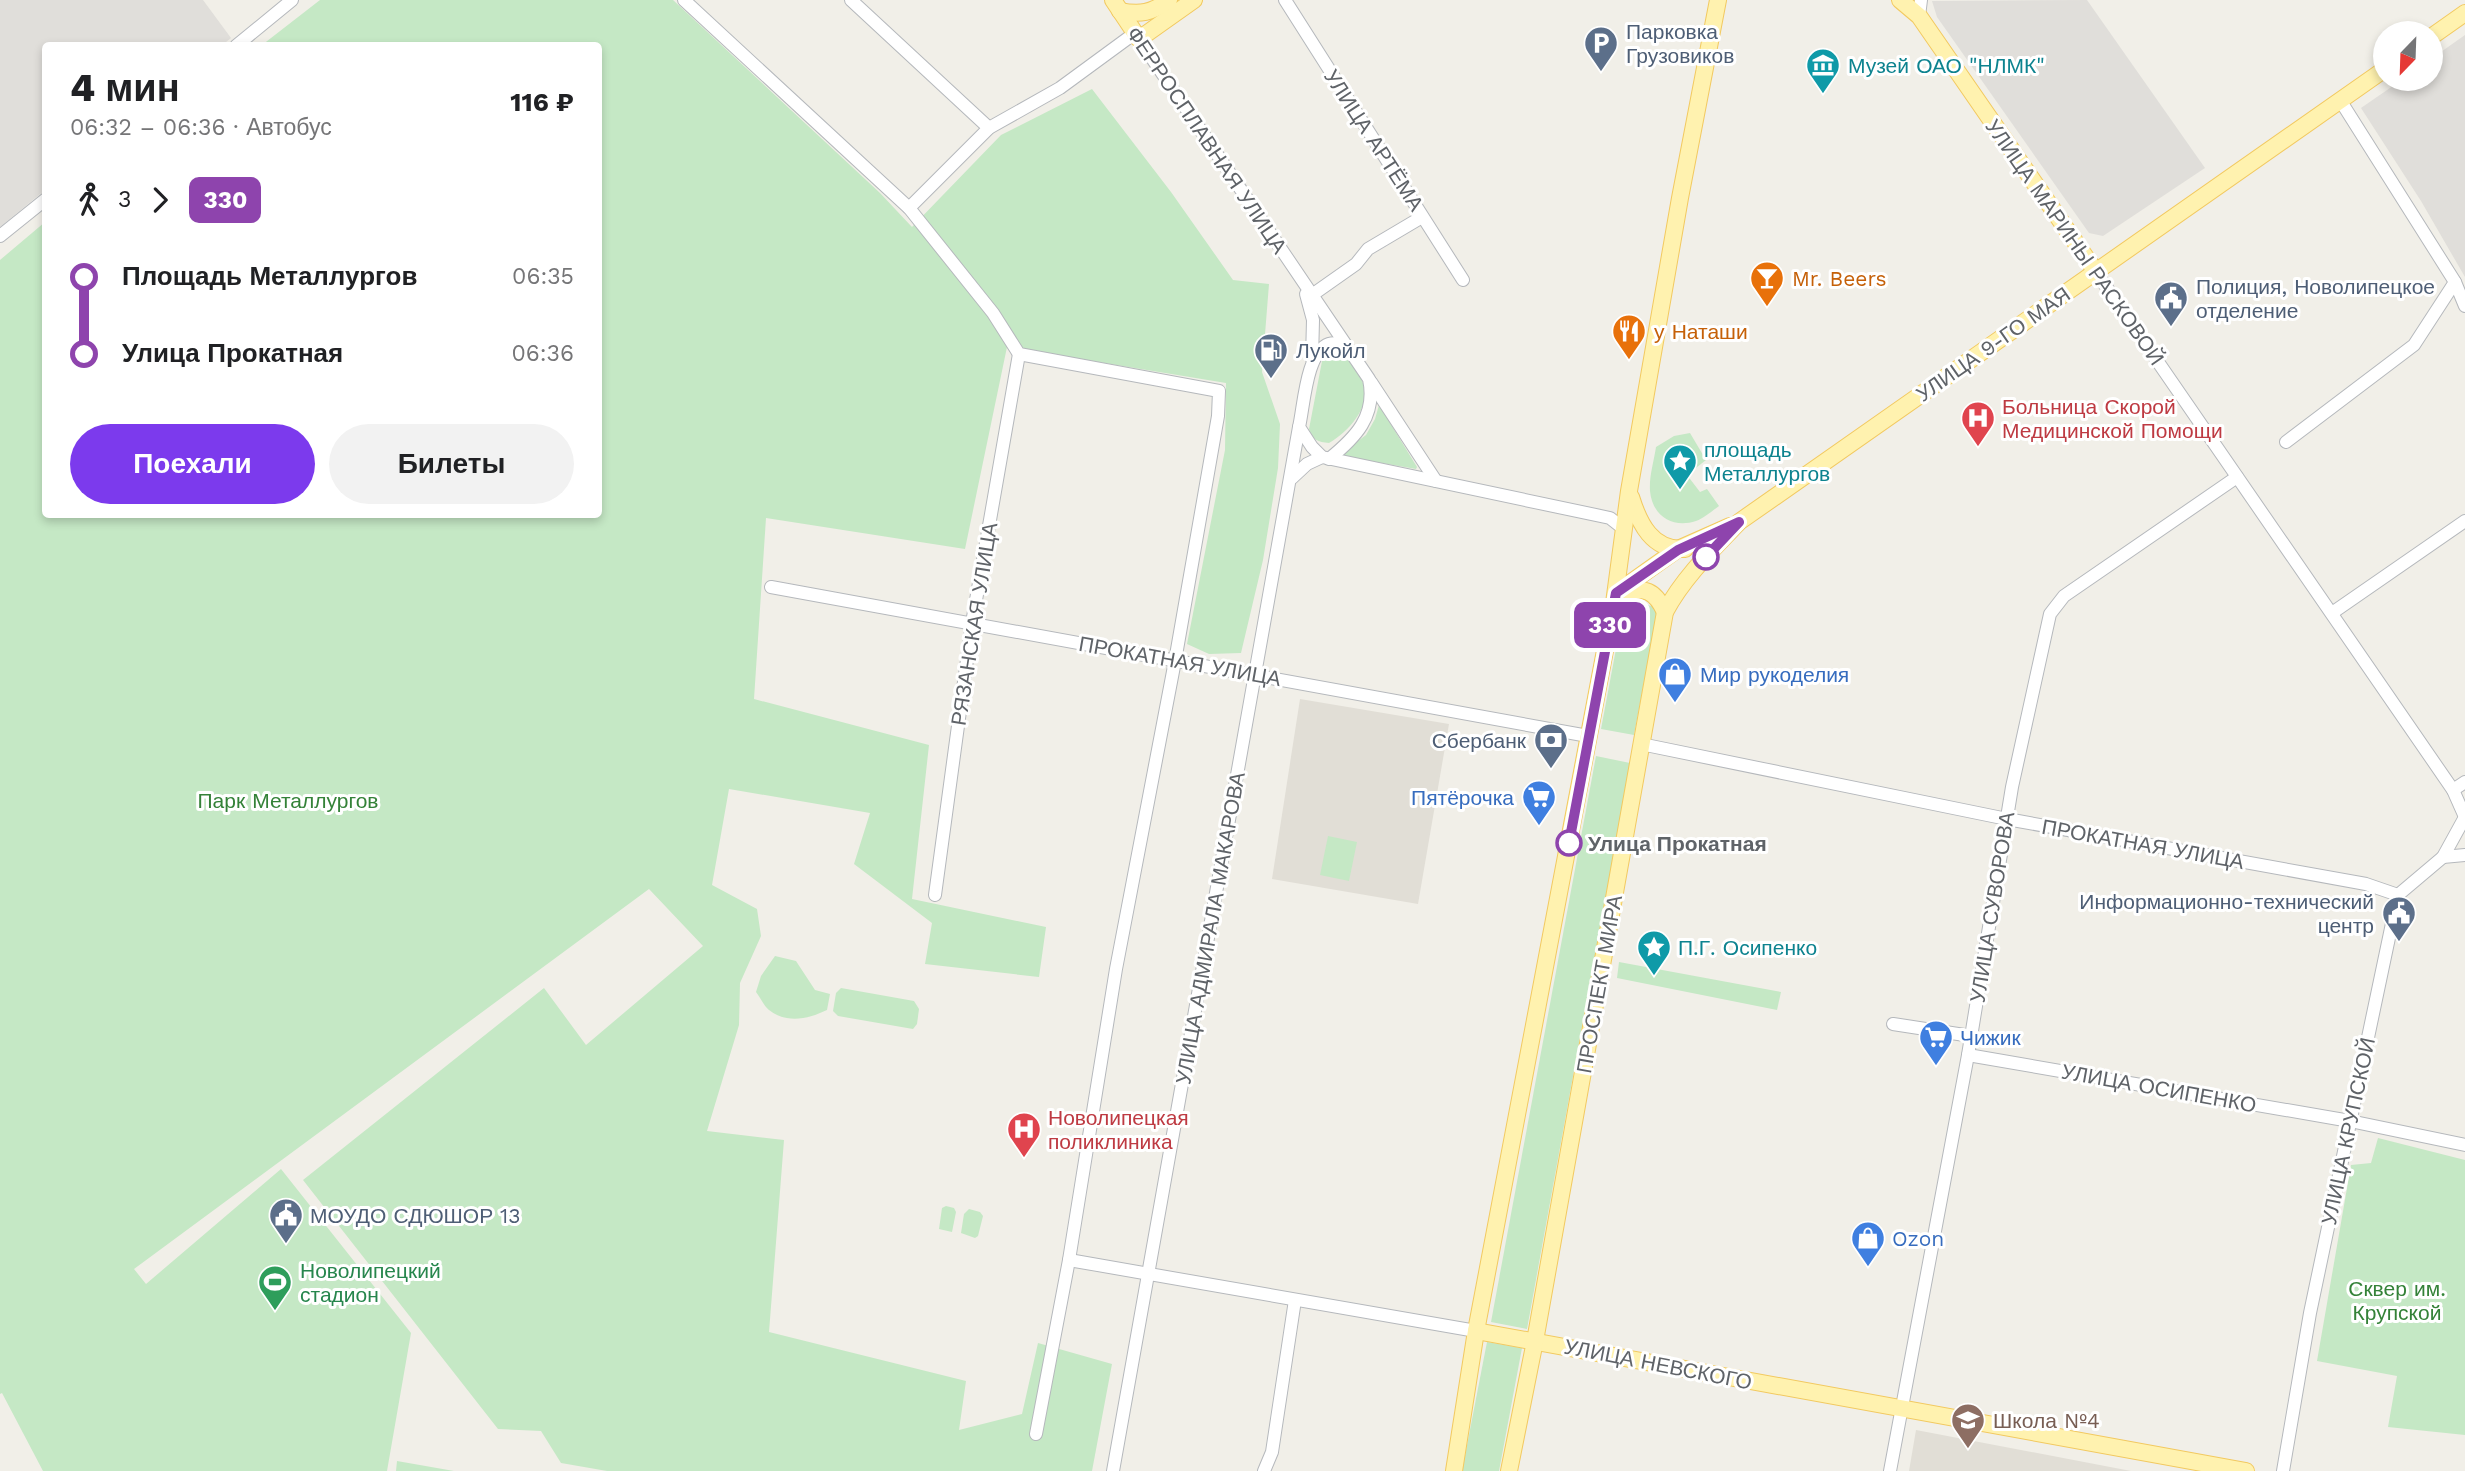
<!DOCTYPE html>
<html lang="ru">
<meta charset="utf-8">
<style>
:root{--surface:#fff;--page:#f2f2f2;--text:#202124;--muted:#757577;--accent:#7c3aed}
body{margin:0;font-family:"Work Sans",sans-serif;background:var(--page);color:var(--text);height:100vh;display:flex;flex-direction:column;font-size:26px;white-space:nowrap}
*{box-sizing:border-box;margin:0}
p{font-size:23px;color:var(--muted)}
.icon{flex:none;width:38px;height:38px;fill:none;stroke:currentColor;stroke-width:2;stroke-linecap:round;stroke-linejoin:round}
.map{position:relative;flex:1;overflow:hidden}
.sheet{position:absolute;left:42px;top:42px;width:560px;height:476px;display:flex;flex-direction:column;background:var(--surface);border-radius:7px;box-shadow:0 4px 10px #0003}
.sheet>*{flex:none}
.badge{padding:0 14px;border-radius:10px;font-size:24px;line-height:46px}
.needle{width:46px;rotate:203deg}
.controls{position:absolute;left:2373px;top:21px;display:grid;gap:14px}
.controls a{display:grid;place-items:center;width:70px;height:70px;border-radius:50%;background:var(--surface);box-shadow:0 4px 10px #0003;font-size:35px}
.map>.badge{position:absolute;translate:-50% -50%;box-shadow:0 0 0 4px #fff}
.legs{display:flex;align-items:center;gap:10px;height:77px;padding:0 28px;font-size:23px}
.legs p{margin-inline-start:auto}
.summary{display:flex;align-items:center;justify-content:space-between;height:119px;padding:0 28px}
h1{font-size:38px;font-weight:800;line-height:52px}
.cta{display:flex;gap:14px;margin-top:auto;padding:14px 28px}
.cta a{flex:1;height:80px;border-radius:42px;background:var(--accent);color:#fff;font-size:28px;font-weight:800;line-height:80px;text-align:center}
.cta a+a{background:var(--page);color:var(--text)}
ul{padding:0 28px;list-style:none}
li{display:flex;align-items:center;gap:24px;height:77px;font-size:26px}
li i{display:grid;place-items:center;width:10px;height:100%;margin:0 9px;background:currentColor}
li i::after{content:'';width:18px;height:18px;margin:-9px;border:5px solid;border-radius:50%;background:var(--surface)}
li p{margin-inline-start:auto}
li:first-child i{background:linear-gradient(#0000 50%,currentColor 0)}
li:last-child i{background:linear-gradient(currentColor 50%,#0000 0)}
.map>svg:first-child{display:block}
</style>
<div class="map">
<svg width="2465" height="1471" viewBox="0 0 2465 1471">
<rect width="100%" height="100%" fill="#f1efe8"/>
<!-- industrial -->
<g fill="#e0deda">
<polygon points="0,0 203,0 231,38 221,46 46,46 45,190 0,227"/>
<polygon points="2087,0 2205,168 2103,236 2089,233 1937,17 1932,1"/>
<polygon points="2465,35 2465,277 2421,201 2361,108 2403,79 2431,79 2431,59"/>
</g>
<!-- education -->
<g fill="#e1ded6">
<polygon points="1300,699 1449,724 1418,904 1272,879"/>
<polygon points="1916,1430 2131,1471 1909,1471"/>
</g>
<!-- green -->
<g fill="#c5e8c5">
<polygon points="320,0 673,0 880,193 912,227 1001,135 1092,89 1171,192 1233,280 1269,284 1262,372 1280,424 1278,468 1263,560 1241,653 1209,654 1187,644 1225,450 1226,383 1007,347 965,549 766,518 754,699 929,745 912,899 1046,927 1039,977 925,964 932,923 854,864 870,813 729,789 712,885 757,909 761,936 740,983 739,1025 707,1131 784,1140 769,1332 966,1381 959,1430 1022,1414 1038,1343 1112,1364 1092,1471 607,1471 561,1463 541,1431 498,1429 303,1180 544,988 586,1045 703,946 649,889 134,1269 146,1284 281,1169 411,1333 387,1471 43,1471 2,1393 0,1394 0,260 45,222 46,514 598,514 598,46 262,45"/>
<path d="M 1335,351 L 1345,354 C 1351,363 1359,373 1363,383 C 1372,407 1347,433 1329,443 C 1318,442 1312,440 1309,429 L 1323,356 Z"/>
<polygon points="1379,405 1417,467 1416,469 1342,456 1342,453 1366,435 1375,419"/>
<path d="M 1690,433 L 1706,460 L 1687,475 L 1700,492 L 1707,489 L 1719,506 C 1712,511 1704,518 1696,521 C 1672,529 1652,515 1650,491 C 1649,476 1654,461 1656,447 L 1674,436 Z"/>
<polygon points="1625,601 1658,607 1634,735 1601,729"/>
<polygon points="1596,756 1630,763 1527,1329 1491,1322"/>
<polygon points="1328,836 1357,842 1349,881 1320,875"/>
<path d="M 775,956 L 796,961 L 815,990 L 830,994 L 827,1010 C 808,1019 787,1024 769,1010 C 764,1006 760,997 756,992 L 761,976 Z"/>
<polygon points="1619,962 1781,992 1777,1010 1617,978"/>
<polygon points="841,988 914,1001 919,1009 917,1024 913,1029 838,1016 833,1011 836,993"/>
<polygon points="2378,1138 2465,1160 2465,1435 2388,1427 2397,1376 2317,1361 2351,1165 2371,1163"/>
<polygon points="946,1206 954,1208 956,1212 952,1232 939,1229 942,1208"/>
<polygon points="969,1209 980,1212 983,1216 978,1236 975,1238 961,1233 964,1214"/>
<polygon points="1487,1342 1522,1348 1499,1471 1462,1471"/>
<polygon points="397,1461 454,1471 455,1471 396,1471"/>
</g>
<g fill="none" stroke-linecap="round" stroke-linejoin="round">
<!-- minor casing -->
<g stroke="#b5b8bc" stroke-width="14">
<g id="minor">
<polyline points="684,0 909,208 993,313 1019,354 1219,391 1218,416 1175,661 1116,969 1069,1260 1036,1434"/>
<polyline points="851,0 989,128"/>
<polyline points="1285,0 1463,280"/>
<polyline points="1919,16 1921,0"/>
<path d="M 1139,39 L 1369,379 C 1377,416 1355,438 1329,459"/>
<polyline points="236,46 292,0"/>
<polyline points="2340,100 2455,282 2465,306"/>
<polyline points="909,208 989,128 1060,88 1135,33"/>
<polyline points="0,236 46,199"/>
<polyline points="2096,272 2453,790 2465,817"/>
<polyline points="1306,294 1313,320 1312,359"/>
<polyline points="1312,295 1356,264 1368,249 1422,217"/>
<path d="M 1346,345 C 1341,344 1335,342 1329,344 C 1306,352 1304,406 1299,427 L 1312,447 L 1322,457 L 1610,518 L 1624,529"/>
<polyline points="1371,382 1436,481"/>
<polyline points="2286,442 2414,345 2455,282"/>
<polyline points="1292,478 1307,464 1322,457"/>
<polyline points="771,587 1588,736"/>
<polyline points="2332,613 2465,521"/>
<polyline points="1641,744 2007,819 2366,884 2398,895"/>
<polyline points="2453,790 2465,782"/>
<polyline points="2443,857 2465,855"/>
<polyline points="935,895 972,623 1019,354"/>
<polyline points="1893,1024 1971,1036"/>
<polyline points="1968,1055 2350,1121 2465,1145"/>
<polyline points="1069,1260 1476,1331"/>
<polyline points="1113,1471 1299,427"/>
<polyline points="1264,1471 1272,1452 1295,1300"/>
<polyline points="1890,1471 1968,1055 2012,787 2050,614 2064,596 2237,477"/>
<polyline points="2283,1471 2310,1313 2398,895 2443,857 2465,817"/>
</g>
</g>
<!-- major casing -->
<g stroke="#f2c960" stroke-width="18">
<g id="major">
<polyline points="1113,0 1139,39 1194,0"/>
<polyline points="1900,0 1919,16 2096,272"/>
<path d="M 1120,11 C 1140,15 1152,13 1169,0"/>
<polyline points="2431,37 2465,13"/>
<path d="M 1631,497 C 1639,523 1652,551 1685,549"/>
<path d="M 1621,592 C 1645,587 1655,590 1665,612"/>
<polyline points="1616,593 1678,549 1730,526"/>
<polyline points="1476,1331 2246,1471"/>
<polyline points="1454,1471 1476,1331 1614,603 1629,491 1680,198 1718,0"/>
<path d="M 1509,1471 L 1535,1341 L 1665,612 C 1683,578 1712,550 1739,522 L 2385,69"/>
</g>
</g>
<!-- minor -->
<use href="#minor" stroke="#fff" stroke-width="12"/>
<!-- major -->
<use href="#major" stroke="#fff2af" stroke-width="16"/>
</g>
<g fill="none" stroke-linecap="round" stroke-linejoin="round">
<!-- line-1 casing -->
<g stroke="#fff" stroke-width="16">
<polyline id="line-1" points="1569,843 1616,593 1678,550 1739,522 1706,557"/>
</g>
<!-- line-1 -->
<use href="#line-1" stroke="#8e44ad" stroke-width="10"/>
</g>
<!-- icons -->
<defs>
<g id="parking-pin" transform="scale(1.75)"><path d="M0 17L-7.5 6A9.5 9.5 0 1 1 7.5 6Z" fill="#5c6f8a" stroke="#fff"/><path d="M-3.5-5.5H1a3.5 3.5 0 0 1 0 7H-1V5.5H-3.5ZM-1-3.4V-.6H.8a1.4 1.4 0 0 0 0-2.8Z" fill="#fff"/></g>
<g id="museum-pin" transform="scale(1.75)"><path d="M0 17L-7.5 6A9.5 9.5 0 1 1 7.5 6Z" fill="#0f9aa8" stroke="#fff"/><path d="M0-6L6-3V-2H-6V-3ZM-5-1h2V3h-2ZM-1-1h2V3h-2ZM3-1h2V3H3ZM-6 4H6V6H-6Z" fill="#fff"/></g>
<g id="bar-pin" transform="scale(1.75)"><path d="M0 17L-7.5 6A9.5 9.5 0 1 1 7.5 6Z" fill="#e8710a" stroke="#fff"/><path d="M-6-5H6L.8 .8V4.5H3.5V6h-7V4.5H-.8V.8Z" fill="#fff"/></g>
<g id="civic-pin" transform="scale(1.75)"><path d="M0 17L-7.5 6A9.5 9.5 0 1 1 7.5 6Z" fill="#5c6f8a" stroke="#fff"/><path d="M-.6-6.5H3V-4.5H.6V-3L4-1V1h2V6H-6V1h2V-1L-.6-3ZM-1.2 2.5V6h2.4V2.5Z" fill="#fff"/></g>
<g id="restaurant-pin" transform="scale(1.75)"><path d="M0 17L-7.5 6A9.5 9.5 0 1 1 7.5 6Z" fill="#e8710a" stroke="#fff"/><path d="M-5-6h1v4h1v-4h1v4h1v-4h1v5L-1.5 .5V6h-2V.5L-5-1ZM5-6V6H3V1.5H1.5Q1.5-4 5-6Z" fill="#fff"/></g>
<g id="fuel-pin" transform="scale(1.75)"><path d="M0 17L-7.5 6A9.5 9.5 0 1 1 7.5 6Z" fill="#5c6f8a" stroke="#fff"/><path d="M-5.5-6h7V0h2V4h1.3V-2.5L3-4.5l.8-.8L6-3V5H2.5V1h-1V6h-7ZM-4.2-4.7v3.2H.2V-4.7Z" fill="#fff"/></g>
<g id="hospital-pin" transform="scale(1.75)"><path d="M0 17L-7.5 6A9.5 9.5 0 1 1 7.5 6Z" fill="#e0444e" stroke="#fff"/><path d="M-5-5h3v3.5h4V-5h3V5h-3V1.5h-4V5h-3Z" fill="#fff"/></g>
<g id="sight-pin" transform="scale(1.75)"><path d="M0 17L-7.5 6A9.5 9.5 0 1 1 7.5 6Z" fill="#0f9aa8" stroke="#fff"/><path d="M0-6L1.8-2.2L6-1.7L2.9 1.2L3.7 5.4L0 3.3L-3.7 5.4L-2.9 1.2L-6-1.7L-1.8-2.2Z" fill="#fff"/></g>
<g id="shop-pin" transform="scale(1.75)"><path d="M0 17L-7.5 6A9.5 9.5 0 1 1 7.5 6Z" fill="#3f7fe0" stroke="#fff"/><path d="M-5-2.5h2.3a2.7 3.5 0 0 1 5.4 0H5L5.5 6h-11ZM-1.5-2.5h3a1.5 2.3 0 0 0-3 0Z" fill="#fff"/></g>
<g id="bank-pin" transform="scale(1.75)"><path d="M0 17L-7.5 6A9.5 9.5 0 1 1 7.5 6Z" fill="#5c6f8a" stroke="#fff"/><path d="M-6-4H6V4H-6ZM0-2.3a2.3 2.3 0 1 0 0 4.6a2.3 2.3 0 1 0 0-4.6Z" fill="#fff"/></g>
<g id="supermarket-pin" transform="scale(1.75)"><path d="M0 17L-7.5 6A9.5 9.5 0 1 1 7.5 6Z" fill="#3f7fe0" stroke="#fff"/><path d="M-6-5.5h2.5l.6 2H6L4.5 2H-2.5L-4.4-4H-6ZM-1.5 3.2a1.3 1.3 0 1 0 .1 0ZM3 3.2a1.3 1.3 0 1 0 .1 0Z" fill="#fff"/></g>
<g id="stadium-pin" transform="scale(1.75)"><path d="M0 17L-7.5 6A9.5 9.5 0 1 1 7.5 6Z" fill="#2e9e5b" stroke="#fff"/><path d="M0-5a6.5 5 0 1 0 0 10a6.5 5 0 1 0 0-10ZM-3.5-1.8h7v3.6h-7Z" fill="#fff"/></g>
<g id="school-pin" transform="scale(1.75)"><path d="M0 17L-7.5 6A9.5 9.5 0 1 1 7.5 6Z" fill="#8d6e63" stroke="#fff"/><path d="M0-5L7-2L0 1L-7-2ZM-4 1L0 2.5L4 1V4Q0 6-4 4Z" fill="#fff"/></g>
</defs>
<g fill-rule="evenodd">
<use href="#parking-pin" x="1601" y="43"/>
<use href="#museum-pin" x="1823" y="65"/>
<use href="#bar-pin" x="1767" y="278"/>
<use href="#civic-pin" x="2171" y="298"/>
<use href="#restaurant-pin" x="1629" y="331"/>
<use href="#fuel-pin" x="1271" y="350"/>
<use href="#hospital-pin" x="1978" y="418"/>
<use href="#sight-pin" x="1680" y="461"/>
<use href="#shop-pin" x="1675" y="674"/>
<use href="#bank-pin" x="1551" y="740"/>
<use href="#supermarket-pin" x="1539" y="797"/>
<use href="#civic-pin" x="2399" y="913"/>
<use href="#sight-pin" x="1654" y="947"/>
<use href="#supermarket-pin" x="1936" y="1037"/>
<use href="#hospital-pin" x="1024" y="1129"/>
<use href="#civic-pin" x="286" y="1215"/>
<use href="#shop-pin" x="1868" y="1238"/>
<use href="#stadium-pin" x="275" y="1282"/>
<use href="#school-pin" x="1968" y="1420"/>
</g>
<!-- markers -->
<g fill="#fff" stroke="#8e44ad" stroke-width="3.5">
<circle cx="1706" cy="557" r="12"/>
<circle cx="1569" cy="843" r="12"/>
</g>
<g text-anchor="middle" dominant-baseline="central" stroke-width="6" stroke-linejoin="round" paint-order="stroke">
<!-- service labels -->
<g font-size="21" fill="#4e5e75" stroke="#fff" text-anchor="start">
<text x="1626" y="31">Парковка<tspan x="1626" dy="24">Грузовиков</tspan></text>
<text x="2196" y="286">Полиция, Новолипецкое<tspan x="2196" dy="24">отделение</tspan></text>
<text x="1296" y="350">Лукойл</text>
<text x="1526" y="740" text-anchor="end">Сбербанк</text>
<text x="2374" y="901" text-anchor="end">Информационно-технический<tspan x="2374" dy="24">центр</tspan></text>
<text x="310" y="1215">МОУДО СДЮШОР 13</text>
</g>
<!-- culture labels -->
<g font-size="21" fill="#0d838f" stroke="#fff" text-anchor="start">
<text x="1848" y="65">Музей ОАО "НЛМК"</text>
<text x="1704" y="449">площадь<tspan x="1704" dy="24">Металлургов</tspan></text>
<text x="1678" y="947">П.Г. Осипенко</text>
</g>
<!-- street labels -->
<g font-size="21" fill="#5f6368" stroke="#fff">
<text transform="translate(1207 140) rotate(56)">ФЕРРОСПЛАВНАЯ УЛИЦА</text>
<text transform="translate(1374 140) rotate(57)">УЛИЦА АРТЁМА</text>
<text transform="translate(2075 242) rotate(55)">УЛИЦА МАРИНЫ РАСКОВОЙ</text>
<text transform="translate(1993 344) rotate(-35)">УЛИЦА 9-ГО МАЯ</text>
<text transform="translate(974 624) rotate(-81)">РЯЗАНСКАЯ УЛИЦА</text>
<text transform="translate(1180 661) rotate(10)">ПРОКАТНАЯ УЛИЦА</text>
<text transform="translate(2143 844) rotate(10)">ПРОКАТНАЯ УЛИЦА</text>
<text transform="translate(1992 907) rotate(-81)">УЛИЦА СУВОРОВА</text>
<text transform="translate(1210 928) rotate(-80)">УЛИЦА АДМИРАЛА МАКАРОВА</text>
<text transform="translate(1599 984) rotate(-80)">ПРОСПЕКТ МИРА</text>
<text transform="translate(2159 1088) rotate(10)">УЛИЦА ОСИПЕНКО</text>
<text transform="translate(2348 1131) rotate(-78)">УЛИЦА КРУПСКОЙ</text>
<text transform="translate(1658 1364) rotate(11)">УЛИЦА НЕВСКОГО</text>
</g>
<!-- food labels -->
<g font-size="21" fill="#c56008" stroke="#fff" text-anchor="start">
<text x="1792" y="278">Mr. Beers</text>
<text x="1654" y="331">у Наташи</text>
</g>
<!-- health labels -->
<g font-size="21" fill="#be3a42" stroke="#fff" text-anchor="start">
<text x="2002" y="406">Больница Скорой<tspan x="2002" dy="24">Медицинской Помощи</tspan></text>
<text x="1048" y="1117">Новолипецкая<tspan x="1048" dy="24">поликлиника</tspan></text>
</g>
<!-- shop labels -->
<g font-size="21" fill="#366cbe" stroke="#fff" text-anchor="start">
<text x="1700" y="674">Мир рукоделия</text>
<text x="1514" y="797" text-anchor="end">Пятёрочка</text>
<text x="1960" y="1037">Чижик</text>
<text x="1892" y="1238">Ozon</text>
</g>
<!-- park labels -->
<g font-size="21" fill="#348238" stroke="#fff">
<text x="288" y="800">Парк Металлургов</text>
<text x="2397" y="1288">Сквер им.<tspan x="2397" dy="24">Крупской</tspan></text>
</g>
<!-- stop labels -->
<g font-size="21" font-weight="bold" fill="#5f6368" stroke="#fff" text-anchor="start">
<text x="1588" y="843">Улица Прокатная</text>
</g>
<!-- leisure labels -->
<g font-size="21" fill="#27864d" stroke="#fff" text-anchor="start">
<text x="300" y="1270">Новолипецкий<tspan x="300" dy="24">стадион</tspan></text>
</g>
<!-- education labels -->
<g font-size="21" fill="#785e54" stroke="#fff" text-anchor="start">
<text x="1993" y="1420">Школа №4</text>
</g>
</g>
</svg>
<div class="controls">
<a><svg class="needle" viewBox="-14 -14 28 28"><path d="M0-13l5 13h-10z" fill="#e53935"/><path d="M0 13l5-13h-10z" fill="#757577"/></svg></a>
</div>
<b class="badge" style="left:1610px;top:625px;background:#8e44ad;color:#fff">330</b>
<section class="sheet">
<div class="summary"><div><h1>4 мин</h1><p>06:32 – 06:36 · Автобус</p></div><b>116 ₽</b></div>
<div class="legs"><svg class="icon" aria-label="walk" viewBox="0 0 24 24"><circle cx="13" cy="4" r="2"/><path d="M13 8l-2 6 4 7M11 14l-3 7M7 12l3-4h3l4 4"/></svg>3<svg class="icon" aria-label="forward" viewBox="0 0 24 24"><path d="M9 5l7 7-7 7"/></svg><b class="badge" style="background:#8e44ad;color:#fff">330</b></div>
<ul>
<li><i style="color:#8e44ad"></i><b>Площадь Металлургов</b><p>06:35</p></li>
<li><i style="color:#8e44ad"></i><b>Улица Прокатная</b><p>06:36</p></li>
</ul>
<div class="cta"><a>Поехали</a><a>Билеты</a></div>
</section>
</div>
